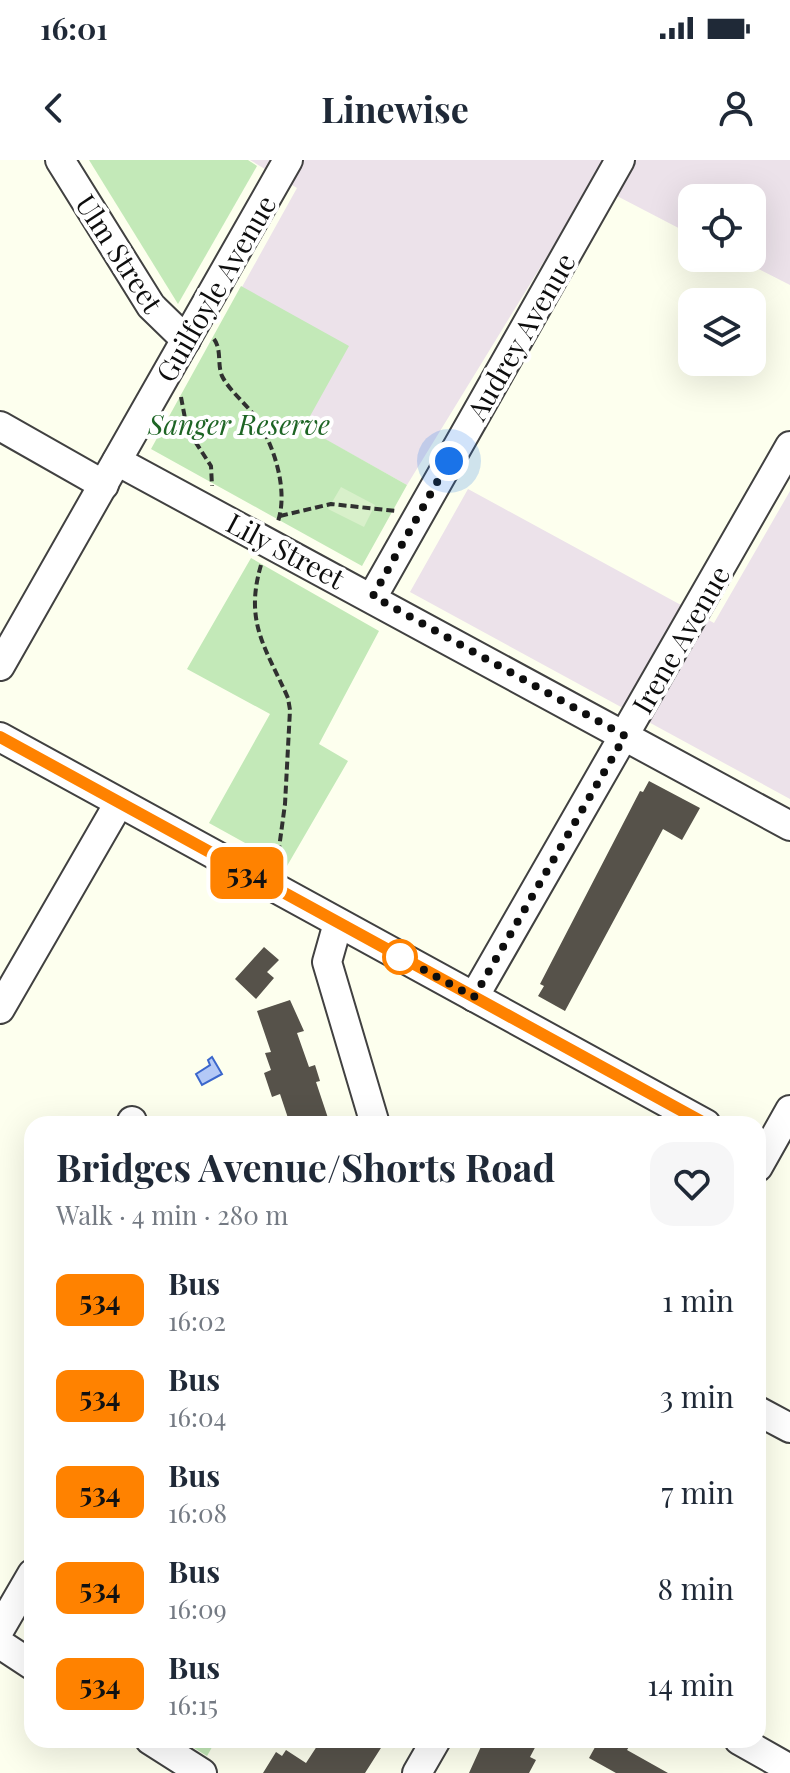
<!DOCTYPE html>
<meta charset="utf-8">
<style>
:root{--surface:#fff;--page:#f6f6f7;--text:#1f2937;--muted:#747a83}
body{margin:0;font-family:"Playfair Display",serif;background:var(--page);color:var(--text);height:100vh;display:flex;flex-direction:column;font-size:30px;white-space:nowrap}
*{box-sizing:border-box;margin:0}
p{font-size:26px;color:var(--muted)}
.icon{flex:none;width:44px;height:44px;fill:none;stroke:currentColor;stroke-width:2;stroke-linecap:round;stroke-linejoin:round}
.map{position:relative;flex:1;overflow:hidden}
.sheet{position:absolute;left:24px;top:956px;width:742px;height:632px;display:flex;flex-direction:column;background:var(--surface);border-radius:24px;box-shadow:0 8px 32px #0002}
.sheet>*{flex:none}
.badge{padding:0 16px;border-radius:12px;font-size:28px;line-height:52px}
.buttons{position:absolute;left:678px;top:24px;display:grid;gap:16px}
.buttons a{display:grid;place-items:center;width:88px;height:88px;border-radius:16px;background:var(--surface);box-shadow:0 8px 32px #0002;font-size:40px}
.you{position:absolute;width:40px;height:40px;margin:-20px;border:6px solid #fff;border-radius:50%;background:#1a73e8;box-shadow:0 0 0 12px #1a73e833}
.map>.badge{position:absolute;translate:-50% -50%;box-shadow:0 0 0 4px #fff}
.round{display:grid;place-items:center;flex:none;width:84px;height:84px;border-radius:24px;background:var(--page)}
.head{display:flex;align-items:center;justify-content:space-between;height:136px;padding:0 32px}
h1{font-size:38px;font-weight:700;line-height:60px}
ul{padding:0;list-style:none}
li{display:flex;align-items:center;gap:24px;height:96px;padding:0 32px}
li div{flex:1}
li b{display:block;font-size:30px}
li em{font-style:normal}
li .badge{min-width:88px;font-weight:700;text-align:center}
.status{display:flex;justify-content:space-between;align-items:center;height:56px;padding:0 40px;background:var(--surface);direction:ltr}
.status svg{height:22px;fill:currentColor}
header{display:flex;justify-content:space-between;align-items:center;height:104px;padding:0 32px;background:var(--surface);font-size:36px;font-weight:700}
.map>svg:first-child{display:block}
</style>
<div class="status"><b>16:01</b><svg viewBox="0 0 49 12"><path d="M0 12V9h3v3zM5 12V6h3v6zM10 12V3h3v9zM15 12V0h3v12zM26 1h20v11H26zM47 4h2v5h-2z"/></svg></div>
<header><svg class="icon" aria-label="back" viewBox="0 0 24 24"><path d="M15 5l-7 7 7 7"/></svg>Linewise<svg class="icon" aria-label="person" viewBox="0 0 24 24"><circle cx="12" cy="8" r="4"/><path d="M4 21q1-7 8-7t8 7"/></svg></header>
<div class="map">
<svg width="790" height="1613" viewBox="0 0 790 1613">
<rect width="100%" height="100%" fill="#fdffee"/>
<!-- industrial -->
<g fill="#ece2ea">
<polygon points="250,0 790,0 790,125 737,98 752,98 752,38 692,38 692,75 592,23 407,325 303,267 242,127 297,28"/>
<polygon points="468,329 714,463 790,331 790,639 410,432"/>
</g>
<!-- green -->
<g fill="#c3e9b8">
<polygon points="89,0 248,0 257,6 178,144"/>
<polygon points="241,126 349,186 304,267 407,325 362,406 151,289"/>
<polygon points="251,398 379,471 319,584 348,601 287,706 209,663 270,554 187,509"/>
<polygon points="181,1580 216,1580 207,1596"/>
</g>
<!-- pitch -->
<polygon fill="#d8f0ca" points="341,327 375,345 364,367 328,349"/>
<!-- water -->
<polygon fill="#b4c9f6" stroke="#3b67cc" stroke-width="2" points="212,897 222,914 202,925 196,914 210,905 208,900"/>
<!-- building -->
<g fill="#56524a">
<polygon points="649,621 700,648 682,680 663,669 565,851 538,836 544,826 540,824 640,631 643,632"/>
<polygon points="264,787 279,800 267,812 274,818 256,839 235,819"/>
<polygon points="290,840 304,871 297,873 309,907 315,905 320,921 316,922 330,964 290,964 280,934 272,937 264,913 271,910 265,893 271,892 257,851"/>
<polygon points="321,1580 386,1580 365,1613 263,1613 276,1592 282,1596 286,1590 306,1603"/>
<polygon points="484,1580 539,1580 530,1597 536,1600 529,1613 469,1613"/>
<polygon points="599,1580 633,1580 627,1590 668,1613 616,1613 589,1598"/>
</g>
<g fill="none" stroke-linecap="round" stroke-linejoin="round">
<!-- minor casing -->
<g stroke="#414141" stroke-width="32">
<g id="minor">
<polyline points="60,0 151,146 186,180"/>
<polyline points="0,266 104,325"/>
<polyline points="117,301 790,666"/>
<polyline points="373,436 620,0"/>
<polyline points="0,506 288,0"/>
<polyline points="0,577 706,964"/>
<polyline points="338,763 327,802 375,964"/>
<polyline points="474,837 790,286"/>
<polyline points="0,849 119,643"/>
<polyline points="132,961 133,964"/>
<polyline points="758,1007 790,950"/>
<polyline points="758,1251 790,1268"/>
<polyline points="0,1469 32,1414"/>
<polyline points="0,1484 32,1505"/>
<polyline points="150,1580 202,1613"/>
<polyline points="739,1580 790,1609"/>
<polyline points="417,1613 436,1580"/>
</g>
</g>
<!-- path -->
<g stroke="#303030" stroke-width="4" stroke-dasharray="8 4" stroke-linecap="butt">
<path d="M 214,179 C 222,190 217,204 222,216 C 229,230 244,242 254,255 C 273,282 290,331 277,364"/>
<polyline points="181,237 187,269 211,306 212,326"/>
<polyline points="280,356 331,344 396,351"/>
<path d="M 261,405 C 244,463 266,488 288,538 L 290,550 L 285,644 L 277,703"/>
</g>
<!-- minor -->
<use href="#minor" stroke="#fff" stroke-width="28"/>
</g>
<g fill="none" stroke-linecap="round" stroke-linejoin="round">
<!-- line casing -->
<g stroke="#fff" stroke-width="18">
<polyline id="line" points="0,577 706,964"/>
</g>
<!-- line -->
<use href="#line" stroke="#ff8200" stroke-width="12"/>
<!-- walk -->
<polyline stroke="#0e0e0e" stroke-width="8" stroke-dasharray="0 14.4" points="400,797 393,793 474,837 625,576 373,436 449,301"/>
</g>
<!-- markers -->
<circle fill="#fff" stroke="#ff8200" stroke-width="4" cx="400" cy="797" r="16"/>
<g text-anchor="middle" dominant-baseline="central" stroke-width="8" stroke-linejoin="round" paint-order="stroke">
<!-- street labels -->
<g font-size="28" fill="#0e0e0e" stroke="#fff">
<text transform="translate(120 93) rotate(57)">Ulm Street</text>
<text transform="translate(215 128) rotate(-60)">Guilfoyle Avenue</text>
<text transform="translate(520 176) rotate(-60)">Audrey Avenue</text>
<text transform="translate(286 390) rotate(28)">Lily Street</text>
<text transform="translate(680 479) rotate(-60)">Irene Avenue</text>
</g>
<!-- park labels -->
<g font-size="28" font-style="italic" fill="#1e6525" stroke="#fff">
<text x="239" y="263">Sanger Reserve</text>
</g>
</g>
</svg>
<div class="buttons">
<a><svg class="icon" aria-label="locate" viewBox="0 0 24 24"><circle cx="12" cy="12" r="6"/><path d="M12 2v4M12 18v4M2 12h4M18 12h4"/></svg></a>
<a><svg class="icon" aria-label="layers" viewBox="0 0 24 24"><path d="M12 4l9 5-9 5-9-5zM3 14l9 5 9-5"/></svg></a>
</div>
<div class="you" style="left:449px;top:301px"></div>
<b class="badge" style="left:247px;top:713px;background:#ff8200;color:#111">534</b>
<section class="sheet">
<div class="head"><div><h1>Bridges Avenue/Shorts Road</h1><p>Walk · 4 min · 280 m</p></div><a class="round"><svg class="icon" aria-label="heart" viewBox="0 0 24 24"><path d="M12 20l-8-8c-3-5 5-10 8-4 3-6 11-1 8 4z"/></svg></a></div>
<ul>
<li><span class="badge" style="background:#ff8200;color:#111">534</span><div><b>Bus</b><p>16:02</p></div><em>1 min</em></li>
<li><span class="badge" style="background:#ff8200;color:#111">534</span><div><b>Bus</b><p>16:04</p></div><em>3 min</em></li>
<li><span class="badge" style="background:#ff8200;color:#111">534</span><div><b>Bus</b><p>16:08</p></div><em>7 min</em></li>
<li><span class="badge" style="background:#ff8200;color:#111">534</span><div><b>Bus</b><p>16:09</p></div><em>8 min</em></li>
<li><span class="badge" style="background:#ff8200;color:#111">534</span><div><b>Bus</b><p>16:15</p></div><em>14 min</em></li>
</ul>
</section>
</div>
